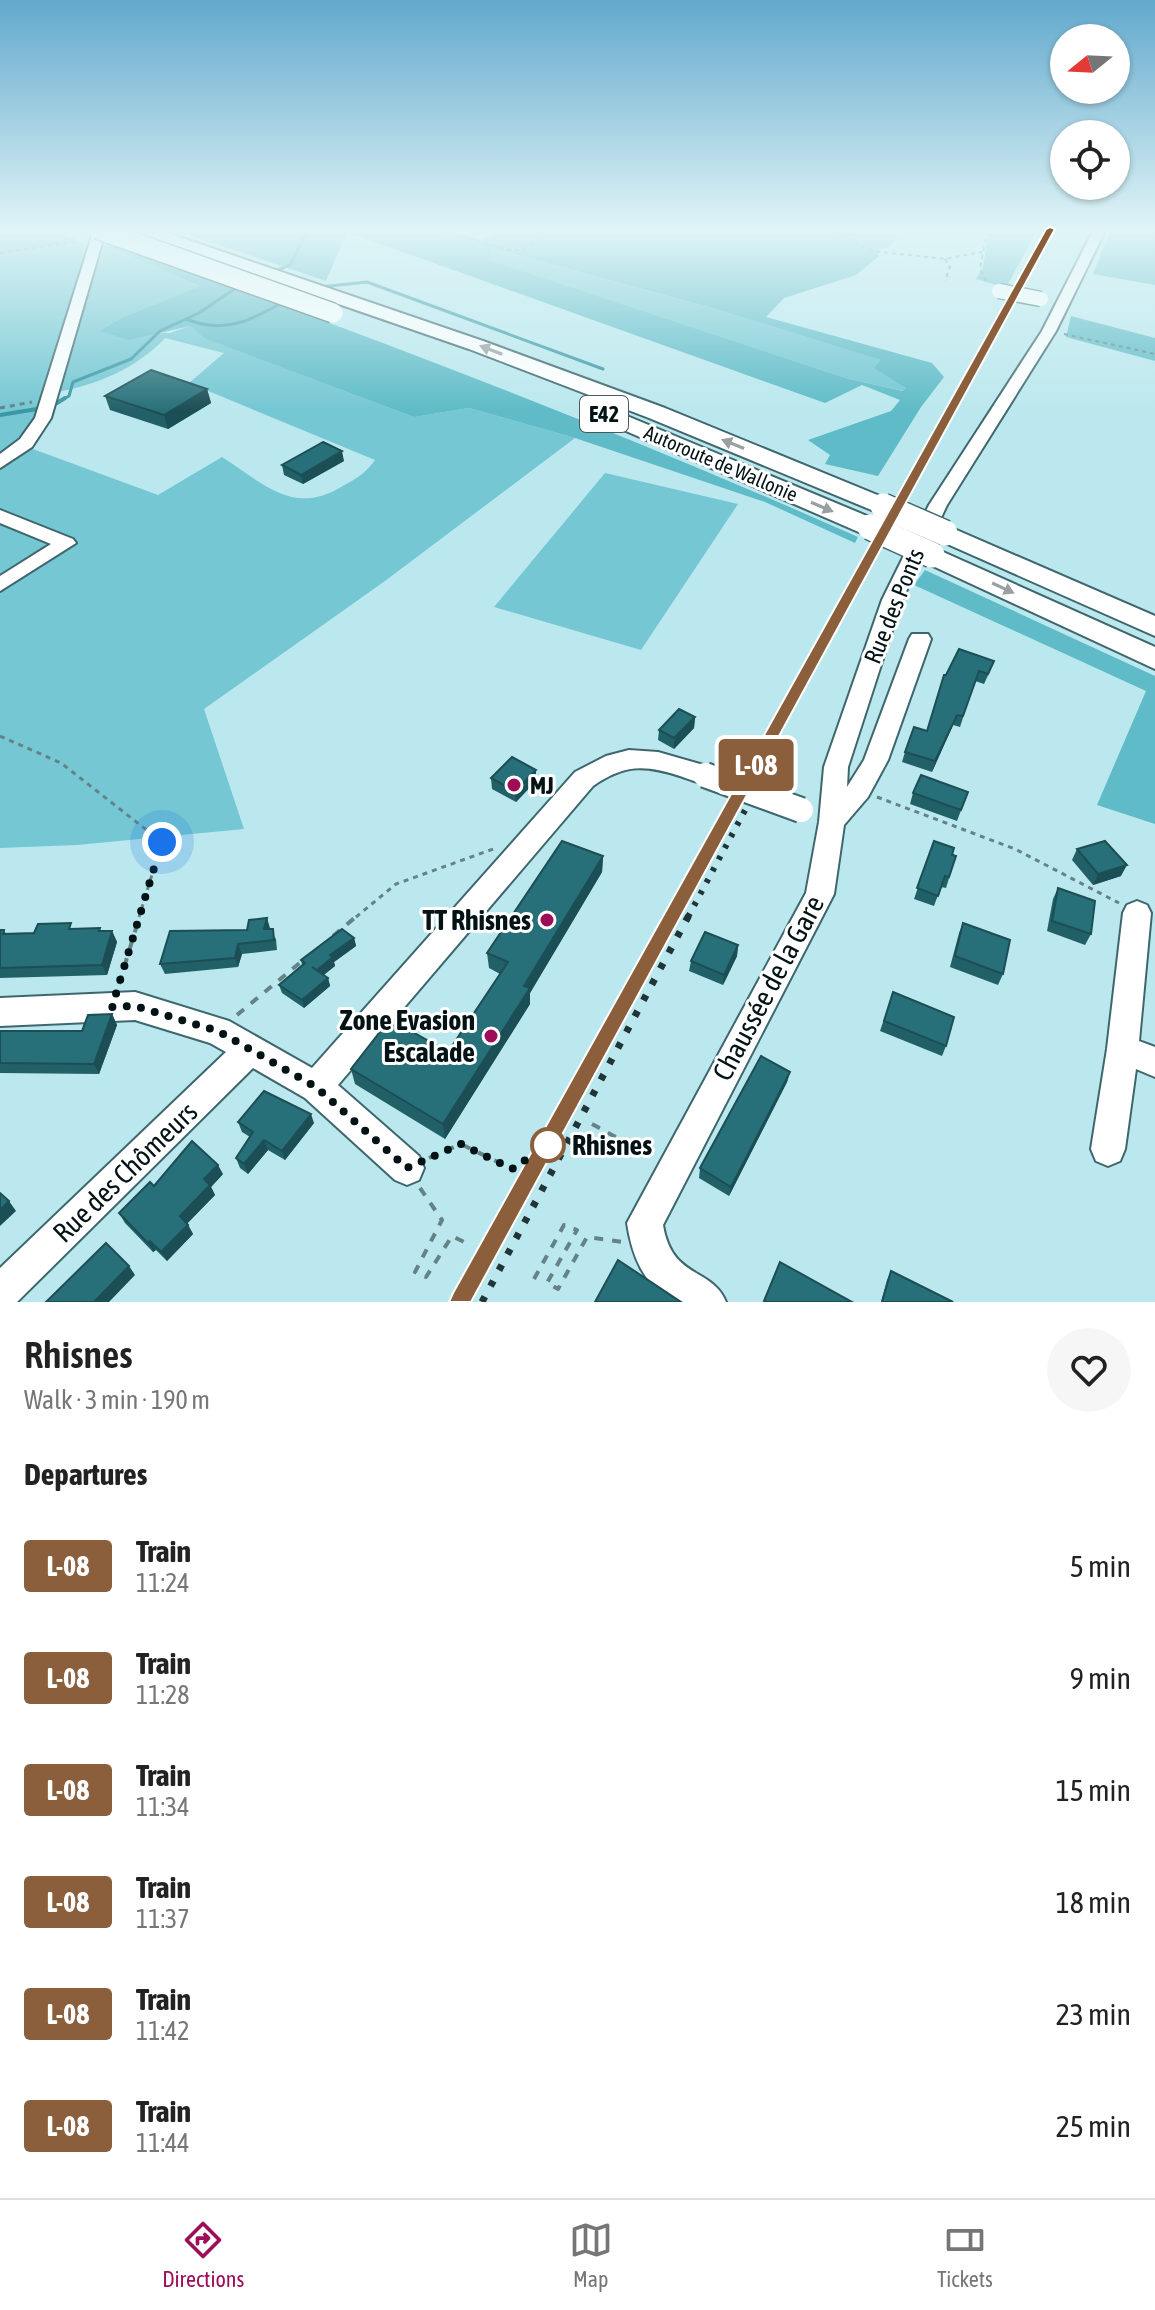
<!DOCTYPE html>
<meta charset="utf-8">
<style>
:root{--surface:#fff;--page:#f6f6f6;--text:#222;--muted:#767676;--line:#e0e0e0;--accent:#9e0d58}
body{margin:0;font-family:"Asap Condensed",sans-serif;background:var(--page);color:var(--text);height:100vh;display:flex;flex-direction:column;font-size:30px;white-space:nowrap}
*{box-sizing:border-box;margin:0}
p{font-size:26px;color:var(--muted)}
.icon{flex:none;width:44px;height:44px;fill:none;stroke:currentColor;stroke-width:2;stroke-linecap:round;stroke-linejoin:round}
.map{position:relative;height:1302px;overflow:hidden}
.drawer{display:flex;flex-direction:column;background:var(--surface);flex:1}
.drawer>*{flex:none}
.badge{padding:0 16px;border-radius:6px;font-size:28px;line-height:52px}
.needle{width:52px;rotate:252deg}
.controls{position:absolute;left:1050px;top:24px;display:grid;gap:16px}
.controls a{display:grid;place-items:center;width:80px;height:80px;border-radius:50%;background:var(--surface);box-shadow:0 2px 6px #0004;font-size:40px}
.you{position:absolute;width:40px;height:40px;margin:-20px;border:6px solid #fff;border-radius:50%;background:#1a73e8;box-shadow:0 0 0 12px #1a73e833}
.map>.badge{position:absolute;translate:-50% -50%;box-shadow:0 0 0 4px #fff}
h2{padding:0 24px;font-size:30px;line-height:72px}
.round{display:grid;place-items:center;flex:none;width:84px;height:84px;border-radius:42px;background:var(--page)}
.head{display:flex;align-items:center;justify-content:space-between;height:136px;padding:0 24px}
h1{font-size:38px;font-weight:600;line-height:60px}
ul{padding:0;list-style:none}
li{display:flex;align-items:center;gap:24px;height:112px;padding:0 24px}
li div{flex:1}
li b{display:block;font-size:30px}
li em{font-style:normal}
li .badge{min-width:88px;font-weight:700;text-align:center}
.dock{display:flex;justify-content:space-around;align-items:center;height:112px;border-top:2px solid var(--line);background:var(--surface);font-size:22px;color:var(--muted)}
.dock a{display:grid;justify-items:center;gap:4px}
.dock .active{color:var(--accent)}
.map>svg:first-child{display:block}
</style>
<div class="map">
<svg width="1155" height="1302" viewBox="0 0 1155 1302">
<rect width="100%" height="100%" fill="#bbe8ee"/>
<!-- green -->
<g fill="#75c7d3">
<path d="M 79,241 L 89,248 C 72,306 52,423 0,457 L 0,253 Z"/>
<path d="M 104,245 L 200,286 L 123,317 L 101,331 L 170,333 L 190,326 L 207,339 L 414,417 L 469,408 L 575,438 L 385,581 L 204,709 L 244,829 L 77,845 L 0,848 L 0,467 L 33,449 L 158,495 L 222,457 C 263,483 293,516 341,487 C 356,479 366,473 375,460 L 189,383 L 224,353 L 165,338 C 137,368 97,385 57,392 Z"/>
<polygon points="490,248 709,307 882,360 875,368 907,387 904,391 849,379 488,260"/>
<polygon points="605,473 738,504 641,650 494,607"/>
</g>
<!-- forest -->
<g fill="#5fbbc7" fill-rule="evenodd">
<polygon points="0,229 49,229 79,241 0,253"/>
<path d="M 171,229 L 442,229 L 483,240 L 500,229 L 890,229 L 897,237 L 889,247 L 875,250 L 879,256 L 856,275 L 784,298 L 766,317 L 932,363 L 944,377 L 921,407 L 878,476 L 825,464 L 830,455 L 808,440 L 891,411 L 900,400 L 862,385 L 825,403 L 347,232 L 326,281 ZM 491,248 L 709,307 L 881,360 L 874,368 L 906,388 L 903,391 L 849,379 L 489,260 Z"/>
<polygon points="989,229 1036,232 1006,288 976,279 983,267"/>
<polygon points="1111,229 1155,229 1155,285 1093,274"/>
<path d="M 110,243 C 362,333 613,428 858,537 L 855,543 L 765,502 L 575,438 L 469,408 L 414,417 L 206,339 L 190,326 L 129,340 L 100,331 L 123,317 L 200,286 L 104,245 Z"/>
<polygon points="1071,316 1155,338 1155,361 1066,337"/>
<polygon points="925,570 1155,676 1155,824 1097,805 1146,691 914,585"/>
</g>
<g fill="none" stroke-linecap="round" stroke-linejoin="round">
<!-- stream-far1 -->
<g stroke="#3a98a5" stroke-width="3">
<polyline points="270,273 290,265 308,229"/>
<polyline points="320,287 367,282 603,369"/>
<path d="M 186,319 C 225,335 251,320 285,301"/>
<polyline points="62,400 69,396 73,382 131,359 160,331 199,313 239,286"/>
</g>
<!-- stream -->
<g stroke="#3a98a5" stroke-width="4">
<polyline points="57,403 65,398"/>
<polyline points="0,415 37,409"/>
</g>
<!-- minor casing -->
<g stroke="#3e676d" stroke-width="4">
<g id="minor">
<polygon points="94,229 106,229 51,418 32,447 0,468 0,454 20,439 35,418"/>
<path d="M 1094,229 L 1106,229 L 1056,331 L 947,505 L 902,600 L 848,767 L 847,787 L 864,760 L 909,639 L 912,634 L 928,634 L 931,639 L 888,760 L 868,797 L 844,825 L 834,894 L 663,1225 C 672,1280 712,1267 726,1302 L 672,1302 C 643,1283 632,1256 627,1223 L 806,893 L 819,822 L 824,767 L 882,600 L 929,505 L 1042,331 Z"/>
<polygon points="0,510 73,539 76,543 0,591 0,576 51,544 0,523"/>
<path d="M 629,750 L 658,752 L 714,768 L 717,775 L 714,782 C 703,785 694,781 683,777 C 646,765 626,763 593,786 L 338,1085 L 419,1156 L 424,1168 L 419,1180 L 407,1185 L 395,1180 L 305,1098 L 253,1068 L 17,1302 L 0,1302 L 0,1268 L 226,1052 L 210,1043 L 135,1020 L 0,1026 L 0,998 L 135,992 L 229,1021 L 312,1068 L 575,772 L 606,756 Z"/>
<polygon points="1137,901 1147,905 1151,913 1139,1041 1155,1047 1155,1077 1136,1069 1125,1149 1120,1161 1108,1166 1096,1161 1091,1149 1107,1049 1123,913 1127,905"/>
</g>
</g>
<!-- highway casing -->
<g stroke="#3e676d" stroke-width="4">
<g id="highway">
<polygon points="131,229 156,229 483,341 665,408 892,501 896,506 892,511 874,511 649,418 469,349 133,233"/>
<polygon points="627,416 879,521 883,527 879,533 861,533 619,428 616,423 619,418"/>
<polygon points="945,525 1155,616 1155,636 936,539 932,533 936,527"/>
<polygon points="932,547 1155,647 1155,669 922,561 918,555 922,549"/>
</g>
</g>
<!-- path-far2 -->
<g stroke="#648387" stroke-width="2" stroke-dasharray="4 4" stroke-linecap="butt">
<polyline points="438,229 509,250 521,250 539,240 539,229"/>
<polyline points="825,229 873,251 945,259 982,252"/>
<polyline points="0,253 79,241"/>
<polyline points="945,259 950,267 945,281"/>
<polyline points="986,281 980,269 987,229"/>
<polyline points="1064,334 1155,354"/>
</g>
<!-- path-far1 -->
<g stroke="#648387" stroke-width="3" stroke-dasharray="5 5" stroke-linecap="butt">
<polyline points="0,408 32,402"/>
<polyline points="0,736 61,763 162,842 139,917"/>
<polyline points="877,797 1015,849 1119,903"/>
<polyline points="356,917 396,884 496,848"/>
</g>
<!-- path -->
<g stroke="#648387" stroke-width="4" stroke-dasharray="9 9" stroke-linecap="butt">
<polyline points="333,936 358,915"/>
<polyline points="119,984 140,915"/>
<polyline points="237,1015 302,961"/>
<polyline points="592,1124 652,1157"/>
<polyline points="429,1158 461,1144 512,1169"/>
<polyline points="420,1188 442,1220 415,1272 426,1277 452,1236 464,1242"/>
<polyline points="534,1279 564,1225 577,1230 547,1283 558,1289 587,1237 622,1242"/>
</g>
<!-- minor -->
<use href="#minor" fill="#fff" fill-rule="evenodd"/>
<!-- highway -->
<use href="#highway" fill="#fff" fill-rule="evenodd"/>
<!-- rail-far3 -->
<polyline stroke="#213538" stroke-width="3" stroke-dasharray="3 5" stroke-linecap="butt" points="956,400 1050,229"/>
<!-- rail-far2 -->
<polyline stroke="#213538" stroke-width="4" stroke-dasharray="3 7" stroke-linecap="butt" points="834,624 957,398"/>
<!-- rail-far1 -->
<g stroke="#213538" stroke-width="6" stroke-dasharray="4 9" stroke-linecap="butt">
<polyline points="673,917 835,622"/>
<polyline points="688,917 758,786"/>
</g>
<!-- rail -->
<g stroke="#213538" stroke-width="7" stroke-dasharray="6 12" stroke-linecap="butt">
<polyline points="462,1302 674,915"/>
<polyline points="482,1302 689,915"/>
</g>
<!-- minor-bridge-far1 casing -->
<g stroke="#3e676d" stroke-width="17" stroke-linecap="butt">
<polyline id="minor-bridge-far1" points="999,291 1041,299"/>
</g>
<!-- minor-bridge casing -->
<g stroke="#3e676d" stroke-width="28" stroke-linecap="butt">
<polyline id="minor-bridge" points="705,775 801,810"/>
</g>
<!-- highway-bridge-far1 casing -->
<g stroke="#3e676d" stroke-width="22" stroke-linecap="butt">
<polyline id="highway-bridge-far1" points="97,229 333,313"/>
</g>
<!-- highway-bridge casing -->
<g stroke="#3e676d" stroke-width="28" stroke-linecap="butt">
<g id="highway-bridge">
<polyline points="883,506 945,533"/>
<polyline points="870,527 932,555"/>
</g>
</g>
<!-- minor-bridge-far1 -->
<use href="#minor-bridge-far1" stroke="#fff" stroke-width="14"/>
<!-- minor-bridge -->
<use href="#minor-bridge" stroke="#fff" stroke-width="24"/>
<!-- highway-bridge-far1 -->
<use href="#highway-bridge-far1" stroke="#fff" stroke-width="19"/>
<!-- highway-bridge -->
<use href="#highway-bridge" stroke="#fff" stroke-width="25"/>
</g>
<!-- wall -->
<g fill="#226068">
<polygon points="207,389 211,403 168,429 110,410 105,396"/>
<polygon points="344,461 303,484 284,475 282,465"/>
<polygon points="959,649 990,671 984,684 975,681 960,727 953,725 932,772 902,762 905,752 927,731 946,675"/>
<polygon points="695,717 694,728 674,749 658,740 659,730"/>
<polygon points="536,770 536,781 516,802 492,789 491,778"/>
<polygon points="968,792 957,821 910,804 913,793"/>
<polygon points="934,841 956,856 946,888 941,887 934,906 914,899"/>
<polygon points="1077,849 1121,876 1093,885 1072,860"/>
<polygon points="603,856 602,872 530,993 530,1004 445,1139 355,1084 351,1069 448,1052 500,974 489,968 487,953"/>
<polygon points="1058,888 1091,934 1085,945 1047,931 1053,899"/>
<polygon points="267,918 269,929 276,939 277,950 242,954 238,967 165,974 160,964 247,930"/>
<polygon points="963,923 1003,974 998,985 950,967 959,933"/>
<polygon points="73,929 112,931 117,942 107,975 0,978 0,930 4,930 6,934 34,933"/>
<polygon points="354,938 356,946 334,962 335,966 324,975 328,978 330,986 304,1008 282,993 279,985 302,965 301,960"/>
<polygon points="738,945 737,956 723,985 689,971 691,961"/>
<polygon points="893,992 946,1046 942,1056 880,1031"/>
<polygon points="112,1014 117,1025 99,1074 0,1073 0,1031 82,1031"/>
<polygon points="790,1072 787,1082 729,1196 699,1178 700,1168"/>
<polygon points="238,1122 314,1123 285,1160 268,1150 248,1174 240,1168 236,1158 250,1137 242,1132"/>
<polygon points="223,1174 211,1187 215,1195 187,1223 193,1234 167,1261 156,1250 153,1252 125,1223 119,1213 154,1186"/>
<polygon points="891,1271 953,1302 881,1302 887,1280"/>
</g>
<!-- shaded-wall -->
<g fill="#1c4e55">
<polygon points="207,389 211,403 168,429 164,415"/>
<polygon points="342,451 344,461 303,484 301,475"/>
<polygon points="957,715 953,725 932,772 935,761"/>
<polygon points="695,717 694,728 674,749 674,738"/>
<polygon points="536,770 536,781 516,802 515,791"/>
<polygon points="603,856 602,872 530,993 530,1004 445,1139 443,1124"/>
<polygon points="1127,865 1121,876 1093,885 1098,874"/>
<polygon points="267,918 270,928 268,939 264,929"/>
<polygon points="112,931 117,942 107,975 102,965"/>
<polygon points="354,938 356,946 334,962 335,966 319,978 317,970 330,955"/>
<polygon points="238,944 242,954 238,967 235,958"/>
<polygon points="738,945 737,956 723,985 724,975"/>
<polygon points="328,978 330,986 304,1008 302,1000"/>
<polygon points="112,1014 117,1025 99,1074 94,1064"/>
<polygon points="790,1072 787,1082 729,1196 731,1187"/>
<polygon points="311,1114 314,1123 285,1160 282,1151"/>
<polygon points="264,1140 268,1150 248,1174 244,1164"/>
<polygon points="218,1165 223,1174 211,1187 215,1195 185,1226 180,1216 204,1179"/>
<polygon points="9,1201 16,1211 0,1226 0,1210"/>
<polygon points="188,1225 193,1234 167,1261 161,1252"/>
<polygon points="150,1241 156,1250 153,1252 148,1243"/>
<polygon points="129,1266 135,1275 109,1302 94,1302"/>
</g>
<!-- building -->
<g fill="#287079" stroke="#1c4e55" stroke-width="2">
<polygon points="151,370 207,389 164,415 105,396"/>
<polygon points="323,442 342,451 301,475 282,465"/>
<polygon points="959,649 994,661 988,674 979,671 963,716 957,715 935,761 905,752 914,727 927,731 944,675 946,675"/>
<polygon points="679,709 695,717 674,738 659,730"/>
<polygon points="512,757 536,770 515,791 491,778"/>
<polygon points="921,775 968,792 961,810 913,793"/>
<polygon points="562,841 603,856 524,986 530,988 443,1124 351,1069 390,1019 448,1052 508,962 487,953"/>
<polygon points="934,841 954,848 952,855 956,856 949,877 945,876 938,896 917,888"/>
<polygon points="1105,841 1127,865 1098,874 1077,849"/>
<polygon points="1058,888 1095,901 1091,934 1052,921"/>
<polygon points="267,918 264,929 273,929 274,940 238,944 235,958 160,964 170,931 247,930 249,920"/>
<polygon points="71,923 69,929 100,928 99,931 112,931 102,965 0,968 0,930 4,930 3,934 34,933 38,924"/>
<polygon points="963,923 1010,940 1003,974 955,956"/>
<polygon points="342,929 354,938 330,955 333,957 317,970 312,967 328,978 302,1000 279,985 305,963 301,960"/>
<polygon points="705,932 738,945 724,975 691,961"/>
<polygon points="893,992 954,1017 946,1046 884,1021"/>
<polygon points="112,1014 94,1064 0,1063 0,1031 82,1031 88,1015"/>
<polygon points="761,1056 790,1072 731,1187 700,1168"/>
<polygon points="264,1091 311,1114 282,1151 264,1140 244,1164 236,1158 253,1132 238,1122"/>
<polygon points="192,1141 218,1165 204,1179 210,1185 180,1216 188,1225 161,1252 150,1241 148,1243 119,1213 150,1182 154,1186"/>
<polygon points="0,1193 9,1201 0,1210"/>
<polygon points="106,1243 129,1266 94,1302 46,1302"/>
<polygon points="618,1260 681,1302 595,1302"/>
<polygon points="780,1262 852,1302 767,1302 764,1301"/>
<polygon points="891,1271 953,1302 882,1302"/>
</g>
<!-- one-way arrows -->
<defs><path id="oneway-solid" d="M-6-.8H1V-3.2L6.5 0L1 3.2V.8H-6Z" transform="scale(2)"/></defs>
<g fill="#9aa0a1">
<use href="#oneway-solid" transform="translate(491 350) rotate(-159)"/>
<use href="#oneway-solid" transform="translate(733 444) rotate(-158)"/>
<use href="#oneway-solid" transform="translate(822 507) rotate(23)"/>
<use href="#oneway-solid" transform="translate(1003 588) rotate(25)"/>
</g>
<!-- sky -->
<linearGradient id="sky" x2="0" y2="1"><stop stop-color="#62a9cd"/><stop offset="0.56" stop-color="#e0f5f7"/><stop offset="1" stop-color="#e0f5f7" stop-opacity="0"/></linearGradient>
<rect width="1155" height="411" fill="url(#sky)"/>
<!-- line -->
<polygon fill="#8b5e3c" stroke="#fff" stroke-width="2" points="1050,227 1055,229 471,1302 449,1302 453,1293 1046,229"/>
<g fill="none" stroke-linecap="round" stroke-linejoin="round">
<!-- walk -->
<polyline stroke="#031214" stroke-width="8" stroke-dasharray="0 14.4" points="162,842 112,1007 135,1006 218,1031 316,1087 407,1168 461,1144 512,1169 548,1145"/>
</g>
<!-- markers -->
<g fill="#9e0d58" stroke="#fff" stroke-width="3">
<circle cx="514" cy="785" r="8"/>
<circle cx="547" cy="920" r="8"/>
<circle cx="491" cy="1036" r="8"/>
</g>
<circle fill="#fff" stroke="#8b5e3c" stroke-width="4" cx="548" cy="1145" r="16"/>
<g text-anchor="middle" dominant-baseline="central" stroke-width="6" stroke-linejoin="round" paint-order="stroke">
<!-- far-street labels -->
<g font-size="20" fill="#031214" stroke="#fff">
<text transform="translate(721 463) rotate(23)">Autoroute de Wallonie</text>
</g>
<!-- shield labels -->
<rect fill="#fff" stroke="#4f595a" stroke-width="2" x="580" y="396" width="48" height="36" rx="6"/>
<g font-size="22" font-weight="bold" fill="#031214">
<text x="604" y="414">E42</text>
</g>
<!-- street labels -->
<g font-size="24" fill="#031214" stroke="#fff">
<text transform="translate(894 606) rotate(-68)">Rue des Ponts</text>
</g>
<!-- poi labels -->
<g font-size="24" font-weight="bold" fill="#031214" stroke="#fff" text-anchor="start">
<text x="530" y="785">MJ</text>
</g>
<!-- near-poi labels -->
<g font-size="28" font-weight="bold" fill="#031214" stroke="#fff" text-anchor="end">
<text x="531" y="920">TT Rhisnes</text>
<text x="475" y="1020">Zone Evasion<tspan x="475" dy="32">Escalade</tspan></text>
</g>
<!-- near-street labels -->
<g font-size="28" fill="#031214" stroke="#fff">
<text transform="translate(768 988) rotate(-62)">Chaussée de la Gare</text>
<text transform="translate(125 1172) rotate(-44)">Rue des Chômeurs</text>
</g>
<!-- near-stop labels -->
<g font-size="28" font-weight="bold" fill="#031214" stroke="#fff" text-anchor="start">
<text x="572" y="1145">Rhisnes</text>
</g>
</g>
</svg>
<div class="controls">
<a><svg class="needle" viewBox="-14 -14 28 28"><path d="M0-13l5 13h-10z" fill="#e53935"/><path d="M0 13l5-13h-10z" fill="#767676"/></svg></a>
<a><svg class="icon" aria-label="locate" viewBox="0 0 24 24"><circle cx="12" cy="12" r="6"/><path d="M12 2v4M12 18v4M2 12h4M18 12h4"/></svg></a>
</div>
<div class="you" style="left:162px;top:842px"></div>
<b class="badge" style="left:756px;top:765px;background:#8b5e3c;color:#fff">L-08</b>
</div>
<section class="drawer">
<div class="head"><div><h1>Rhisnes</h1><p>Walk · 3 min · 190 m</p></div><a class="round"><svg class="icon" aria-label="heart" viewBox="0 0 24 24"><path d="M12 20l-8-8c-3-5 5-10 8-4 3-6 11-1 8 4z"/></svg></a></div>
<h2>Departures</h2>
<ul>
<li><span class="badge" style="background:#8b5e3c;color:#fff">L-08</span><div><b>Train</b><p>11:24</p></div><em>5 min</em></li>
<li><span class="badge" style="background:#8b5e3c;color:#fff">L-08</span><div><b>Train</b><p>11:28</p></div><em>9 min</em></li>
<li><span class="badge" style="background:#8b5e3c;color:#fff">L-08</span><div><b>Train</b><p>11:34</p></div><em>15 min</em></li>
<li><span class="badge" style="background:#8b5e3c;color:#fff">L-08</span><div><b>Train</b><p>11:37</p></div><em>18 min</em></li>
<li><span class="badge" style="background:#8b5e3c;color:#fff">L-08</span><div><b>Train</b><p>11:42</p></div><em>23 min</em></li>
<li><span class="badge" style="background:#8b5e3c;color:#fff">L-08</span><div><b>Train</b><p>11:44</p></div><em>25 min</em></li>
</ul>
</section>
<nav class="dock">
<a class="active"><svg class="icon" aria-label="directions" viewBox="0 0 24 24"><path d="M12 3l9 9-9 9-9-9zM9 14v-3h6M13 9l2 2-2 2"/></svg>Directions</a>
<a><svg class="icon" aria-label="map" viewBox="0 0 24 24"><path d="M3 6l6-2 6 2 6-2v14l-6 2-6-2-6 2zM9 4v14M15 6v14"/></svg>Map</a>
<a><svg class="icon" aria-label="tickets" viewBox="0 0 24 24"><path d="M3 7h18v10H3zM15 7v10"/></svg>Tickets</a>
</nav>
